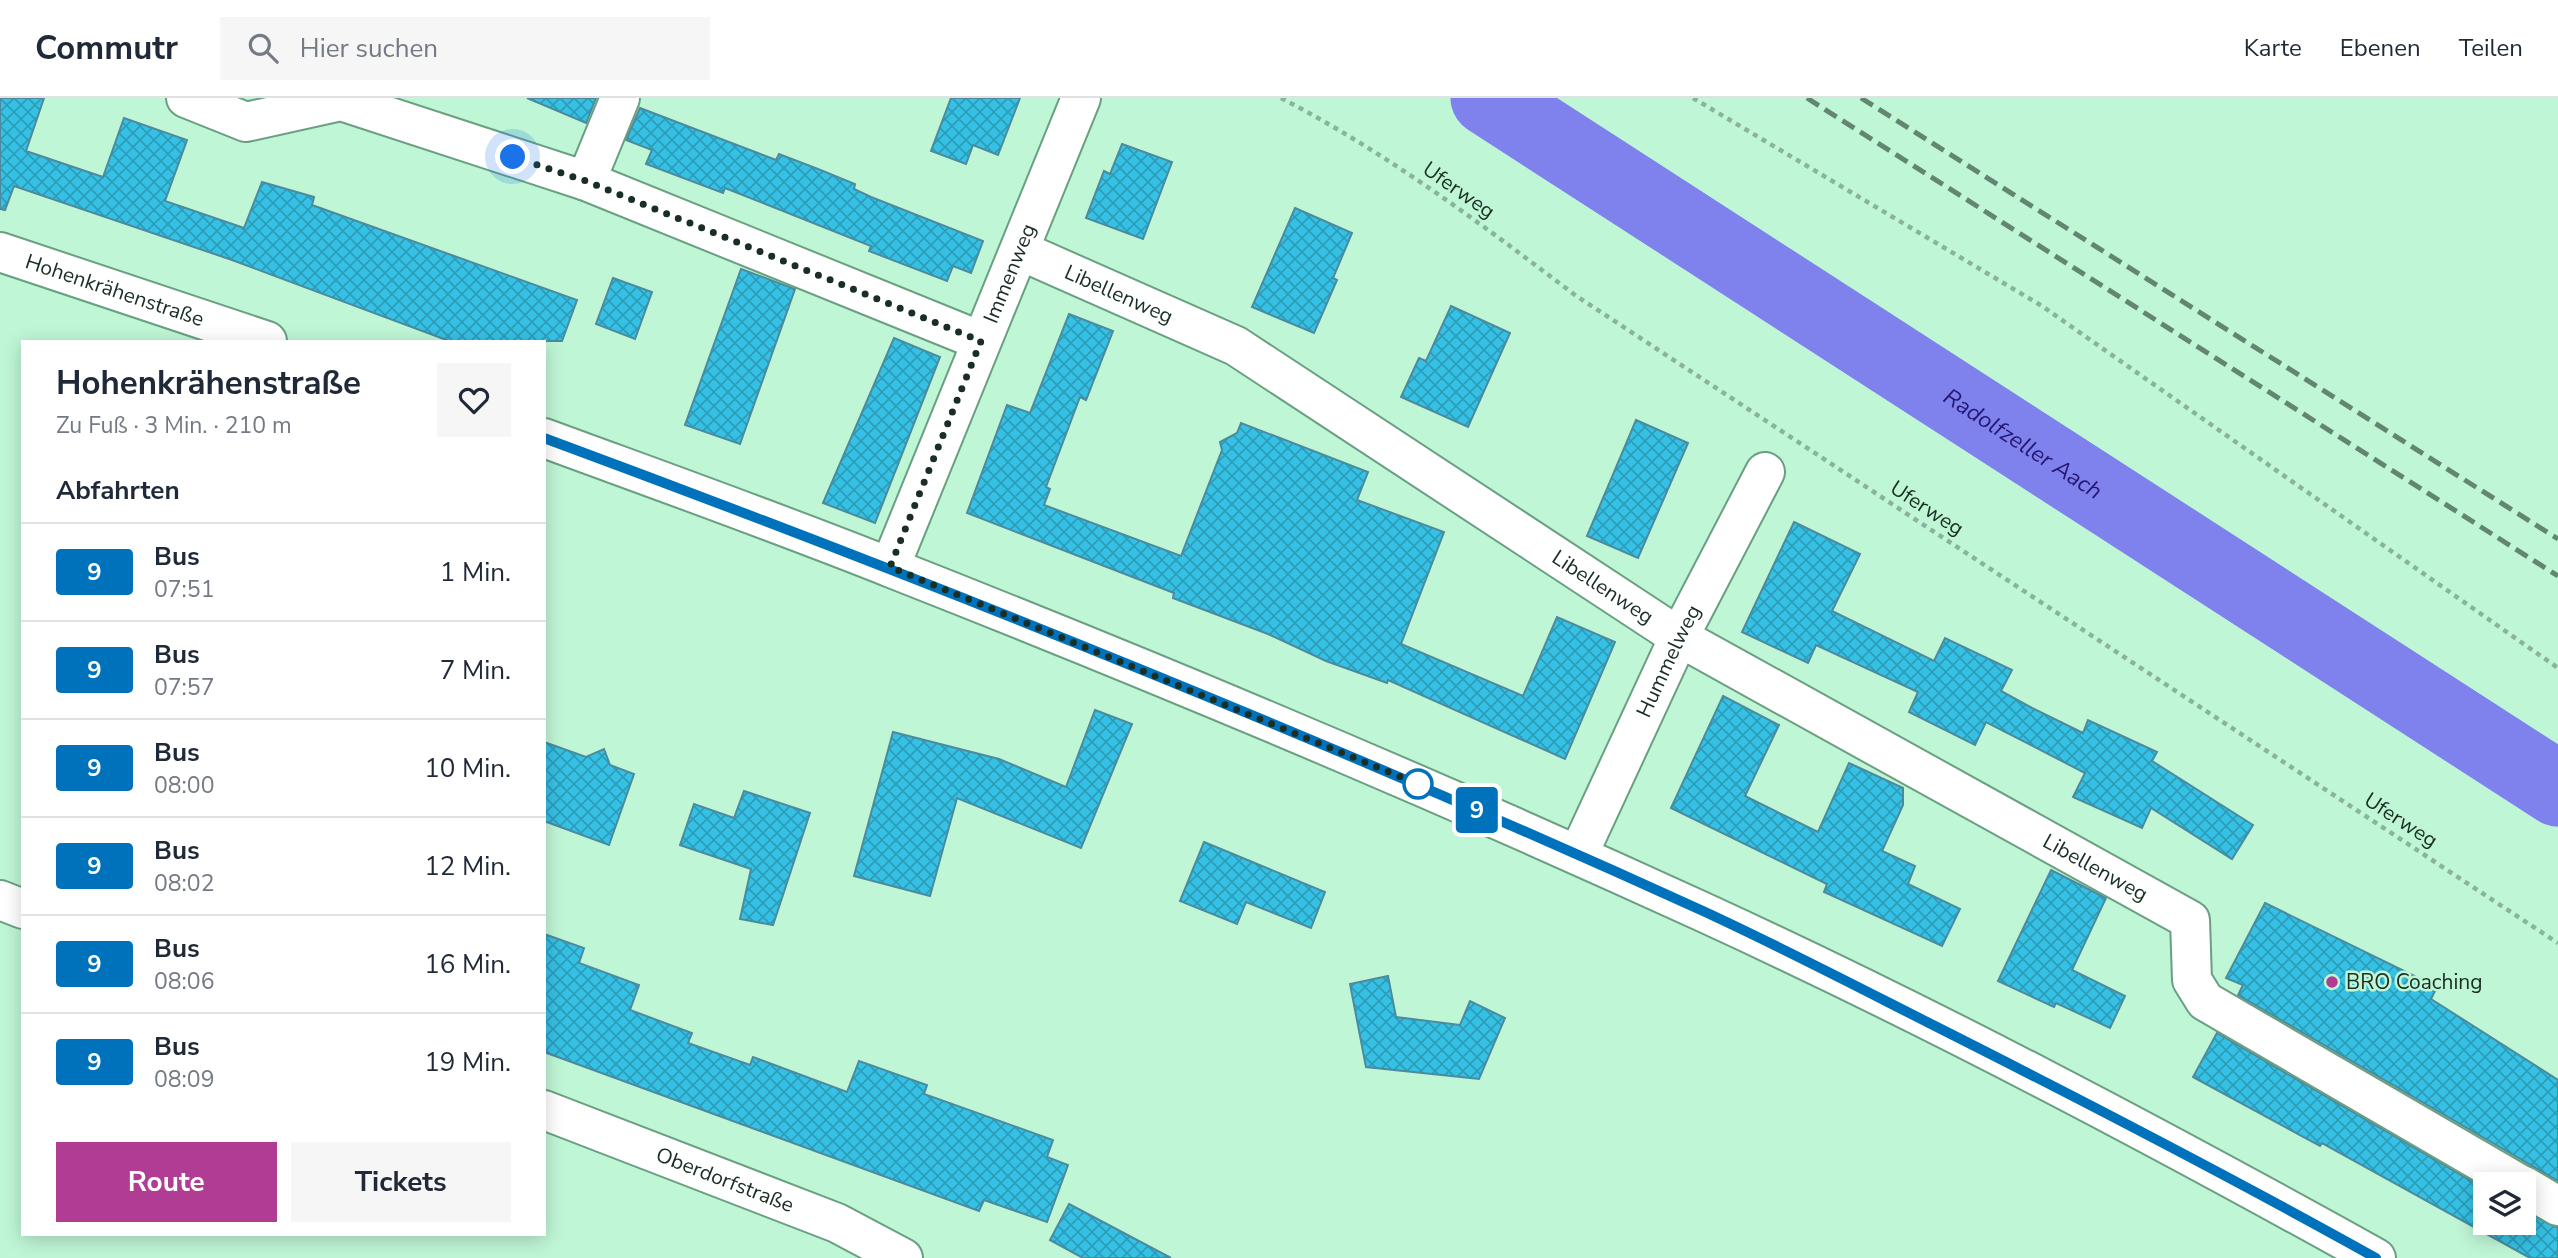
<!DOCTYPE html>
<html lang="de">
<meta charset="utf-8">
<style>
:root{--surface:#fff;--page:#f6f6f7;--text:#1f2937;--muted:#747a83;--line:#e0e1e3;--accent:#b13c93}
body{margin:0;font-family:"Nunito Sans",sans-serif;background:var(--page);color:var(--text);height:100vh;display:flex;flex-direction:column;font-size:26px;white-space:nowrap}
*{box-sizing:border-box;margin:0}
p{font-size:23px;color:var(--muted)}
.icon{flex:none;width:38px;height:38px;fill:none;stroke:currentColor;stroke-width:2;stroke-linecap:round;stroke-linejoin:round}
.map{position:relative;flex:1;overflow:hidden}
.details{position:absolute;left:21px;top:242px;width:525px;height:896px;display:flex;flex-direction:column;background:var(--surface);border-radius:0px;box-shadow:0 4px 18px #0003}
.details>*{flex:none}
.badge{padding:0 14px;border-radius:5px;font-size:24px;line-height:46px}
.fabs{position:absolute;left:2473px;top:1074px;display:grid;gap:14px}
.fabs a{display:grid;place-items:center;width:63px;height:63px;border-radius:0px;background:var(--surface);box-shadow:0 4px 18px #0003;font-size:35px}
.you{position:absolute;width:35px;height:35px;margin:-18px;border:5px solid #fff;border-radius:50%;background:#1a73e8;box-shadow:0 0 0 10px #1a73e833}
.map>.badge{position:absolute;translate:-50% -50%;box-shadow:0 0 0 4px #fff}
h2{padding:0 35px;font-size:26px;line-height:63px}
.round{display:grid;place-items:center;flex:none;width:74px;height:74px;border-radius:0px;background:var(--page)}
.summary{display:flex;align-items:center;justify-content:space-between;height:119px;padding:0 35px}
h1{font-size:33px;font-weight:700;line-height:52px}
.primary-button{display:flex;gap:14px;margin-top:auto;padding:14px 35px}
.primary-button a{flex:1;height:80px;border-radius:0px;background:var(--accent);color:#fff;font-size:28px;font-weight:700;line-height:80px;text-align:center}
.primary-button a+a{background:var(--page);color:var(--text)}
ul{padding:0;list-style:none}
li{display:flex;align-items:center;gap:21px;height:98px;padding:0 35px;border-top:2px solid var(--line)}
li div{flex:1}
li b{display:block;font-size:26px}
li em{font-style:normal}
li .badge{min-width:77px;font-weight:700;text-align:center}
header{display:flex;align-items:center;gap:42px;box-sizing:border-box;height:98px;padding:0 35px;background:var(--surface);border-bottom:2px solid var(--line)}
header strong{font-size:33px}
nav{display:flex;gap:38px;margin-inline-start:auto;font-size:24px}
.search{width:490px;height:63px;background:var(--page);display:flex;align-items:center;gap:18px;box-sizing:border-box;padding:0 24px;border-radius:0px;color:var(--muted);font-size:26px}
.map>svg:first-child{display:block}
</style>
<header>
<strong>Commutr</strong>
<div class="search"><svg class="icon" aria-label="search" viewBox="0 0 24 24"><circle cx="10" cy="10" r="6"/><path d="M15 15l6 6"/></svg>Hier suchen</div>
<nav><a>Karte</a><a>Ebenen</a><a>Teilen</a></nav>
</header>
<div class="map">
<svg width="2558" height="1160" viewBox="0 0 2558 1160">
<defs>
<pattern id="building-cross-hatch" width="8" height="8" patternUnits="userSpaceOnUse" patternTransform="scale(1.75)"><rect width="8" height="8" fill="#35c1e5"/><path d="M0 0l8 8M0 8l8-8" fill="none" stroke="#2c9db9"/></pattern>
</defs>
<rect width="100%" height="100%" fill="#bff6d6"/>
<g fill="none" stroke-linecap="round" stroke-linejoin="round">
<!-- river -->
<path stroke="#7f82ec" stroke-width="75" id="s1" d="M 1488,0 L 2558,691"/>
</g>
<!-- building -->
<g fill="url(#building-cross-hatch)" stroke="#4c8a9d" stroke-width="2">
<polygon points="0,0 44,0 26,53 103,79 124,20 187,42 165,103 244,130 262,84 314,99 312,107 577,202 562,243 449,243 232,162 14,88 5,112 0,111"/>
<polygon points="527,0 596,0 586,25"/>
<polygon points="951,0 1020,0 998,57 973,47 966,66 931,53"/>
<polygon points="640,10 776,62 779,56 818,71 855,86 854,91 871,99 983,143 971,175 953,168 947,183 869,153 871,148 725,90 723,95 646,66 652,52 626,42"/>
<polygon points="1122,46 1172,64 1143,141 1086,120 1104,73 1110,76"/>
<polygon points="1295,110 1352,135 1333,180 1337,182 1314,235 1252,209"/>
<polygon points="741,171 795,191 740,346 685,327"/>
<polygon points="613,180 652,194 635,241 596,226"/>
<polygon points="1451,208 1510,235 1468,329 1401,299 1419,260 1426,263"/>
<polygon points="1069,216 1113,233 1086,302 1080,299 1046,389 1050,391 1044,407 1181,458 1222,352 1220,344 1237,335 1241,325 1368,374 1357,402 1444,434 1401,546 1523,598 1557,519 1615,544 1565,661 1388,582 1387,585 1326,563 1268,536 1173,500 1174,495 967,415 1007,307 1030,315"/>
<polygon points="894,240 940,259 875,425 823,405"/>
<polygon points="1636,322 1688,345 1638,460 1587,438"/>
<polygon points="1794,424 1860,456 1832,513 1934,563 1945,540 2012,572 2001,593 2032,610 2083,635 2088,622 2157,654 2152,663 2253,727 2232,761 2151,710 2142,730 2073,699 2085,675 1986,624 1975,647 1909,614 1918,594 1816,547 1808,565 1742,534"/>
<polygon points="1723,598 1779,627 1745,698 1818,734 1849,665 1903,690 1903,707 1882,753 1915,768 1908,786 1960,811 1942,848 1824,794 1827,786 1671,710"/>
<polygon points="1095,612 1132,626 1081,750 957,700 930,798 854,778 893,634 999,661 1066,689"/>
<polygon points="544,644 586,659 604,651 610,667 634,676 609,747 544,723"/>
<polygon points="744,693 810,715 773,827 740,821 751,771 680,747 694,706 734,720"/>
<polygon points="1204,744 1325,794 1311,830 1246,804 1237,826 1180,803"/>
<polygon points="2051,772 2106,800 2072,872 2125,898 2110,930 2056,905 2054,909 1998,883"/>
<polygon points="2265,805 2437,889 2431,901 2558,982 2558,1083 2238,897 2243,887 2226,880"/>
<polygon points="544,836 584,850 579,865 639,887 630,912 692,935 688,945 750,967 753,959 847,994 859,963 927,987 924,996 1053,1042 1047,1059 1068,1067 1047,1124 984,1102 979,1113 544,954"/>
<polygon points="1388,878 1396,919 1460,927 1470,903 1505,920 1479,981 1366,969 1350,886"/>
<polygon points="2217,935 2485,1091 2485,1125 2524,1125 2524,1113 2558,1130 2558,1160 2530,1160 2322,1045 2320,1048 2193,979"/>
<polygon points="1069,1106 1171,1160 1083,1160 1050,1142"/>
</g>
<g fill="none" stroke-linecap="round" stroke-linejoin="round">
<!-- minor casing -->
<g stroke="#6a9f82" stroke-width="42">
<g id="minor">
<polyline points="186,0 246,24 341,3 586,83 981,243"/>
<polyline points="586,83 620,0"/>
<path id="s2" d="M 1021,153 L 1236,248 L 1679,539 L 2190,822 L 2192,882 L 2205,903 L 2521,1087"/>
<path id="s3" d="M 890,469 L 1081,0"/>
<path id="s4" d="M 1578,757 L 1679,539 L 1765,374"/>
<polyline points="0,802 23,811"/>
<path id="s5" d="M 544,1012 L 837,1125 L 903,1160"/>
<polyline points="2524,1088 2558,1108"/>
</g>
</g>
<!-- major casing -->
<g stroke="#6a9f82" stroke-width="42">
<g id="major">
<path id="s6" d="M 0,154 L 267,243"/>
<path d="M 544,340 C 661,383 779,425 894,471 C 1166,578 1437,692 1703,814 C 1932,919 2156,1038 2376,1160"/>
</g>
</g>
<!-- path -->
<g stroke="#89b49b" stroke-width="4.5" stroke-dasharray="5 5" stroke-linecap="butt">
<path d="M 1281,0 C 1387,55 1480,125 1575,197 L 2558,845"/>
<polyline points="1693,0 2042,208 2558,570"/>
</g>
<!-- minor -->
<use href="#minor" stroke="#fff" stroke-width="38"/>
<!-- major -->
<use href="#major" stroke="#fff" stroke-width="38"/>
<!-- rail -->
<g stroke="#628672" stroke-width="5" stroke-dasharray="14 7" stroke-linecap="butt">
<polyline points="1807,0 2558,478"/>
<polyline points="1861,0 2558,441"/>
</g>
</g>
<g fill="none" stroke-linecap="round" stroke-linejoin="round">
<!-- line casing -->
<g stroke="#fff" stroke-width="16">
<path id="line" d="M 544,340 C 936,485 1323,640 1703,813 C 1779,848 1854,887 1929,925 C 2080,1001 2229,1078 2376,1160"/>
</g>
<!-- line -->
<use href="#line" stroke="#0072bc" stroke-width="10"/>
<!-- walk -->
<polyline stroke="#1a2f24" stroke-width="7" stroke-dasharray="0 12.6" points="513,59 586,83 981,243 890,469 1418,686"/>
</g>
<!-- markers -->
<circle fill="#fff" stroke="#0072bc" stroke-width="3.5" cx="1418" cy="686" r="14"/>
<circle fill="#b13c93" stroke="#bff6d6" stroke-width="2.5" cx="2332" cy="884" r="7"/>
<g text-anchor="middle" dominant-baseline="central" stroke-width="5" stroke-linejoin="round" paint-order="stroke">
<!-- street labels -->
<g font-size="21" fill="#1a2f24" stroke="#bff6d6">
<text transform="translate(1459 92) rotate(35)">Uferweg</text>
<text stroke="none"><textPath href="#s3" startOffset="317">Immenweg</textPath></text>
<text stroke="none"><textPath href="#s6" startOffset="121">Hohenkrähenstraße</textPath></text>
<text stroke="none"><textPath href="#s2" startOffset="107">Libellenweg</textPath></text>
<text transform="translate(1927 410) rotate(33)">Uferweg</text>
<text stroke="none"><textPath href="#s2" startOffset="674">Libellenweg</textPath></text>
<text stroke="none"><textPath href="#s4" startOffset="214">Hummelweg</textPath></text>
<text transform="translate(2401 722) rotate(33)">Uferweg</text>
<text stroke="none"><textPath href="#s2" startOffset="1241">Libellenweg</textPath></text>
<text stroke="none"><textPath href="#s5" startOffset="194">Oberdorfstraße</textPath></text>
</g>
<!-- poi labels -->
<g font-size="21" fill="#1a2f24" stroke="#bff6d6" text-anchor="start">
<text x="2346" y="884">BRO Coaching</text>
</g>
<!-- water labels -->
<g font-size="23" font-style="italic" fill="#251774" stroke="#bff6d6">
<text stroke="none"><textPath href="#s1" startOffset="637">Radolfzeller Aach</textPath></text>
</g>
</g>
</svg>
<div class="fabs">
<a><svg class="icon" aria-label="layers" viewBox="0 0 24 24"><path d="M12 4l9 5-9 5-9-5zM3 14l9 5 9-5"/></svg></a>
</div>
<div class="you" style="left:513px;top:59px"></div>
<b class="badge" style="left:1477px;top:712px;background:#0072bc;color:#fff">9</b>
<section class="details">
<div class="summary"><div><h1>Hohenkrähenstraße</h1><p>Zu Fuß · 3 Min. · 210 m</p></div><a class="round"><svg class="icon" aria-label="heart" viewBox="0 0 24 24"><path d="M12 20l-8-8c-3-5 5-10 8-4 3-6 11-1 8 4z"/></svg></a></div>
<h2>Abfahrten</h2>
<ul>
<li><span class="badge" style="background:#0072bc;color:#fff">9</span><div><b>Bus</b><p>07:51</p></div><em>1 Min.</em></li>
<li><span class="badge" style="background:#0072bc;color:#fff">9</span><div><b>Bus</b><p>07:57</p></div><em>7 Min.</em></li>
<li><span class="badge" style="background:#0072bc;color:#fff">9</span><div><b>Bus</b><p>08:00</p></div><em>10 Min.</em></li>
<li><span class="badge" style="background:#0072bc;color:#fff">9</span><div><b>Bus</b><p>08:02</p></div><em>12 Min.</em></li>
<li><span class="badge" style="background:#0072bc;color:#fff">9</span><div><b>Bus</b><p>08:06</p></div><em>16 Min.</em></li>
<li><span class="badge" style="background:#0072bc;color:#fff">9</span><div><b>Bus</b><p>08:09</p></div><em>19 Min.</em></li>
</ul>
<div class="primary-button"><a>Route</a><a>Tickets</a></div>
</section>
</div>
